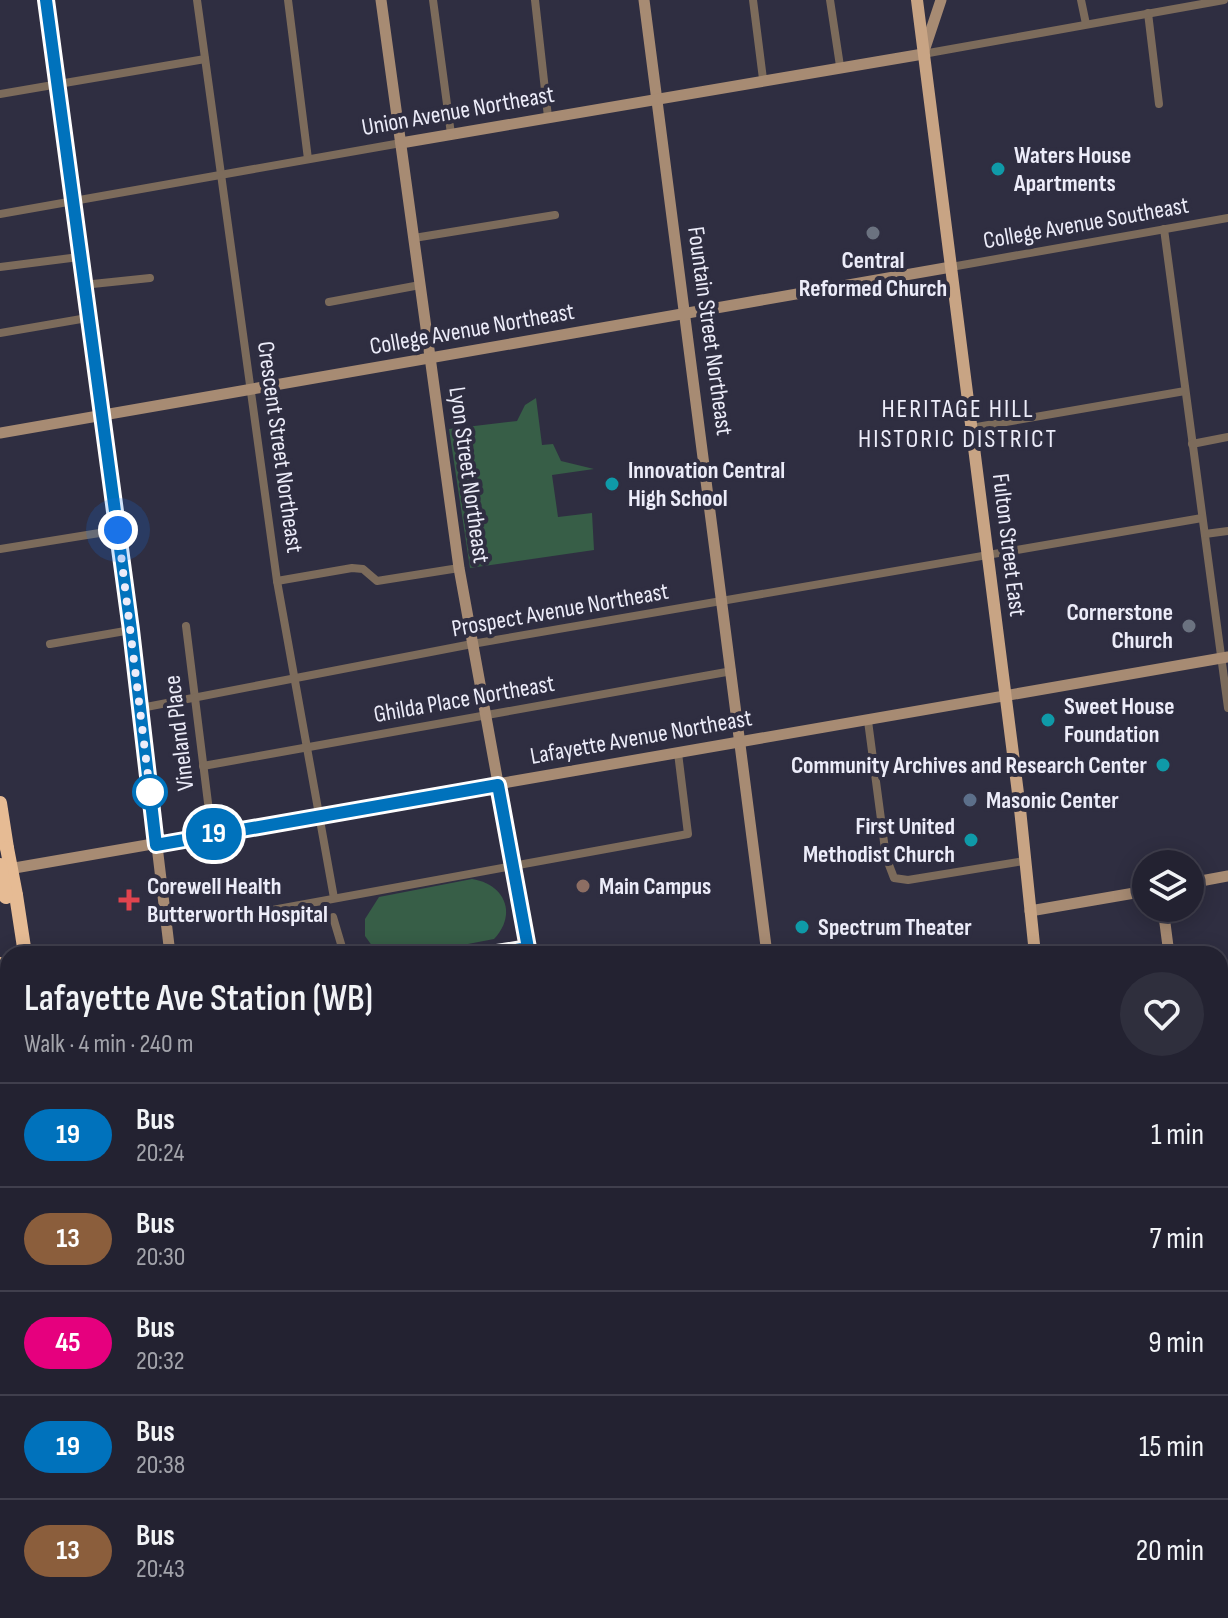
<!DOCTYPE html>
<meta charset="utf-8">
<style>
:root{--surface:#232231;--page:#2f2f3d;--text:#f1f3f6;--muted:#a3a4ab;--line:#403f4d}
body{margin:0;font-family:"Sofia Sans Condensed",sans-serif;background:var(--page);color:var(--text);height:100vh;display:flex;flex-direction:column;font-size:30px;white-space:nowrap}
*{box-sizing:border-box;margin:0}
p{font-size:26px;color:var(--muted)}
.icon{flex:none;width:44px;height:44px;fill:none;stroke:currentColor;stroke-width:2;stroke-linecap:round;stroke-linejoin:round}
.map{position:relative;flex:1;overflow:hidden}
.details{position:absolute;left:0px;top:946px;width:1228px;height:672px;display:flex;flex-direction:column;background:var(--surface);border-radius:24px 24px 0 0;box-shadow:0 4px 20px #0003,0 0 0 2px var(--line)}
.details>*{flex:none}
.badge{padding:0 16px;border-radius:26px;font-size:28px;line-height:52px}
.tools{position:absolute;left:1132px;top:850px;display:grid;gap:16px}
.tools a{display:grid;place-items:center;width:72px;height:72px;border-radius:50%;background:var(--surface);box-shadow:0 4px 20px #0003,0 0 0 2px var(--line);font-size:40px}
.you{position:absolute;width:40px;height:40px;margin:-20px;border:6px solid #fff;border-radius:50%;background:#1a73e8;box-shadow:0 0 0 12px #1a73e833}
.map>.badge{position:absolute;translate:-50% -50%;box-shadow:0 0 0 4px #fff}
.round{display:grid;place-items:center;flex:none;width:84px;height:84px;border-radius:42px;background:var(--page)}
.headline{display:flex;align-items:center;justify-content:space-between;height:136px;padding:0 24px}
h1{font-size:38px;font-weight:600;line-height:60px}
ul{padding:0;list-style:none}
li{display:flex;align-items:center;gap:24px;height:104px;padding:0 24px;border-top:2px solid var(--line)}
li div{flex:1}
li b{display:block;font-size:30px}
li em{font-style:normal}
li .badge{min-width:88px;font-weight:700;text-align:center}
.map>svg:first-child{display:block}
</style>
<div class="map">
<svg width="1228" height="1618" viewBox="0 0 1228 1618">
<rect width="100%" height="100%" fill="#2f2e41"/>
<!-- green -->
<g fill="#375e47">
<polygon points="536,398 542,445 553,444 561,461 594,469 552,475 558,517 592,513 594,550 470,568 449,429 517,421 525,405"/>
<path d="M 472,879 C 504,884 518,913 494,939 L 416,954 L 378,954 L 365,936 L 365,919 L 379,897 Z"/>
<polygon points="806,1610 925,1610 923,1618 801,1618"/>
</g>
<g fill="none" stroke-linecap="round" stroke-linejoin="round">
<!-- street -->
<g stroke="#7c6b5b" stroke-width="8">
<polyline points="197,0 277,581 334,898"/>
<polyline points="288,0 308,159"/>
<polyline points="433,0 451,134"/>
<polyline points="535,0 548,117"/>
<polyline points="753,0 763,79"/>
<polyline points="830,0 840,66"/>
<polyline points="1081,0 1086,24"/>
<polyline points="1148,13 1159,104"/>
<polyline points="923,54 1224,0"/>
<polyline points="0,94 205,59"/>
<polyline points="0,214 401,143"/>
<polyline points="1164,229 1228,708"/>
<polyline points="414,238 555,215"/>
<polyline points="0,267 79,257"/>
<polyline points="951,267 1228,218"/>
<polyline points="83,285 150,278"/>
<polyline points="329,302 420,285"/>
<polyline points="0,333 87,318"/>
<polyline points="971,428 1185,391"/>
<polyline points="1192,444 1228,437"/>
<polyline points="1205,534 1228,531"/>
<polyline points="0,549 118,530"/>
<polyline points="277,581 352,568 363,569 377,581 459,568"/>
<polyline points="186,626 212,835"/>
<polyline points="50,644 131,630"/>
<polyline points="141,708 472,644 1202,518"/>
<polyline points="868,721 886,857 894,878 908,880 1024,861"/>
<polyline points="203,766 732,671"/>
<polyline points="239,908 251,913 267,911 688,834 678,753"/>
<polyline points="333,917 344,954"/>
<polyline points="492,954 528,948"/>
<polyline points="1220,984 1228,982"/>
<polyline points="1220,1095 1228,1094"/>
<polyline points="1220,1104 1228,1103"/>
<polyline points="0,1234 8,1278"/>
<polyline points="0,1335 8,1333"/>
<polyline points="1220,1396 1224,1418"/>
<polyline points="0,1511 8,1510"/>
<polyline points="14,1610 17,1618"/>
<polyline points="795,1618 801,1610"/>
<polyline points="931,1618 934,1610"/>
<polyline points="1178,1618 1228,1609"/>
</g>
<!-- secondary -->
<g stroke="#a78b73" stroke-width="11">
<polyline points="46,0 131,630 170,954"/>
<polyline points="381,0 459,568 529,954"/>
<polyline points="644,0 767,954"/>
<polyline points="401,143 923,54 941,0"/>
<polyline points="0,433 951,267"/>
<polyline points="3,870 1228,657"/>
<polyline points="1190,883 1228,876"/>
<polyline points="1163,908 1169,954"/>
<polyline points="1030,911 1146,891"/>
<polyline points="0,1091 8,1090"/>
<polyline points="1220,1323 1228,1322"/>
<polyline points="1220,1419 1228,1417"/>
<polyline points="0,1605 2,1605"/>
<polyline points="262,1610 263,1618"/>
<polyline points="647,1610 648,1618"/>
<polyline points="751,1610 752,1618"/>
</g>
<!-- primary -->
<g stroke="#c8a484" stroke-width="12">
<polyline points="917,0 1020,809 1035,954"/>
<polyline points="1220,1205 1228,1203"/>
<polyline points="0,1488 8,1486"/>
<polyline points="1130,1610 1131,1618"/>
</g>
<!-- highway -->
<g stroke="#e6bb94" stroke-width="14">
<polyline points="0,803 7,848"/>
<polyline points="16,895 25,954"/>
<polyline points="0,964 8,1009"/>
<polyline points="0,1443 8,1438"/>
<polyline points="0,1594 8,1593"/>
<polyline points="55,1610 57,1618"/>
<polyline points="77,1618 77,1610"/>
<polyline points="98,1618 98,1610"/>
<polyline points="138,1618 141,1610"/>
</g>
<!-- highway-bridge -->
<g stroke="#e6bb94" stroke-width="14">
<polyline points="7,848 16,895"/>
<polyline points="0,865 6,897"/>
</g>
</g>
<g fill="none" stroke-linecap="round" stroke-linejoin="round">
<!-- line casing -->
<g stroke="#fff" stroke-width="18">
<polyline id="line" points="46,0 131,630 156,845 498,785 528,948 491,954"/>
</g>
<!-- line -->
<use href="#line" stroke="#0072bc" stroke-width="12"/>
<!-- walk -->
<polyline stroke="#ececf9" stroke-width="8" stroke-dasharray="0 14.4" points="118,530 150,792"/>
</g>
<!-- markers -->
<g fill="#0f9aa8" stroke="#2f2e41" stroke-width="3">
<circle cx="998" cy="169" r="8"/>
<circle cx="612" cy="484" r="8"/>
<circle cx="1048" cy="720" r="8"/>
<circle cx="1163" cy="765" r="8"/>
<circle cx="971" cy="840" r="8"/>
<circle cx="802" cy="927" r="8"/>
</g>
<g fill="#6b7280" stroke="#2f2e41" stroke-width="3">
<circle cx="873" cy="233" r="8"/>
<circle cx="1189" cy="626" r="8"/>
</g>
<circle fill="#fff" stroke="#0072bc" stroke-width="4" cx="150" cy="792" r="16"/>
<circle fill="#5c6f8a" stroke="#2f2e41" stroke-width="3" cx="970" cy="800" r="8"/>
<circle fill="#8d6e63" stroke="#2f2e41" stroke-width="3" cx="583" cy="886" r="8"/>
<path fill="#e0444e" stroke="#2f2e41" stroke-width="3" d="M125 888h8v8h8v8h-8v8h-8v-8h-8v-8h8z"/>
<g text-anchor="middle" dominant-baseline="central" stroke-width="8" stroke-linejoin="round" paint-order="stroke">
<!-- street labels -->
<g font-size="24" fill="#ececf9" stroke="#2f2e41">
<text transform="translate(458 111) rotate(-10)">Union Avenue Northeast</text>
<text transform="translate(1086 223) rotate(-10)">College Avenue Southeast</text>
<text transform="translate(472 329) rotate(-10)">College Avenue Northeast</text>
<text transform="translate(710 331) rotate(82)">Fountain Street Northeast</text>
<text transform="translate(280 447) rotate(82)">Crescent Street Northeast</text>
<text transform="translate(469 475) rotate(82)">Lyon Street Northeast</text>
<text transform="translate(1009 545) rotate(83)">Fulton Street East</text>
<text transform="translate(560 610) rotate(-10)">Prospect Avenue Northeast</text>
<text transform="translate(464 699) rotate(-10)">Ghilda Place Northeast</text>
<text transform="translate(179 733) rotate(-97)">Vineland Place</text>
<text transform="translate(641 737) rotate(-10)">Lafayette Avenue Northeast</text>
</g>
<!-- poi labels -->
<g font-size="24" font-weight="bold" fill="#ececf9" stroke="#2f2e41" text-anchor="start">
<text x="1014" y="155">Waters House<tspan x="1014" dy="28">Apartments</tspan></text>
<text x="873" y="260" text-anchor="middle">Central<tspan x="873" dy="28">Reformed Church</tspan></text>
<text x="628" y="470">Innovation Central<tspan x="628" dy="28">High School</tspan></text>
<text x="1173" y="612" text-anchor="end">Cornerstone<tspan x="1173" dy="28">Church</tspan></text>
<text x="1064" y="706">Sweet House<tspan x="1064" dy="28">Foundation</tspan></text>
<text x="1147" y="765" text-anchor="end">Community Archives and Research Center</text>
<text x="986" y="800">Masonic Center</text>
<text x="955" y="826" text-anchor="end">First United<tspan x="955" dy="28">Methodist Church</tspan></text>
<text x="147" y="886">Corewell Health<tspan x="147" dy="28">Butterworth Hospital</tspan></text>
<text x="599" y="886">Main Campus</text>
<text x="818" y="927">Spectrum Theater</text>
</g>
<!-- neighbourhood labels -->
<g font-size="26" letter-spacing="2" fill="#ececf9" stroke="#2f2e41">
<text x="958" y="409">HERITAGE HILL<tspan x="958" dy="30">HISTORIC DISTRICT</tspan></text>
</g>
</g>
</svg>
<div class="tools">
<a><svg class="icon" aria-label="layers" viewBox="0 0 24 24"><path d="M12 4l9 5-9 5-9-5zM3 14l9 5 9-5"/></svg></a>
</div>
<div class="you" style="left:118px;top:530px"></div>
<b class="badge" style="left:214px;top:834px;background:#0072bc;color:#fff">19</b>
<section class="details">
<div class="headline"><div><h1>Lafayette Ave Station (WB)</h1><p>Walk · 4 min · 240 m</p></div><a class="round"><svg class="icon" aria-label="heart" viewBox="0 0 24 24"><path d="M12 20l-8-8c-3-5 5-10 8-4 3-6 11-1 8 4z"/></svg></a></div>
<ul>
<li><span class="badge" style="background:#0072bc;color:#fff">19</span><div><b>Bus</b><p>20:24</p></div><em>1 min</em></li>
<li><span class="badge" style="background:#8b5e3c;color:#fff">13</span><div><b>Bus</b><p>20:30</p></div><em>7 min</em></li>
<li><span class="badge" style="background:#e6007e;color:#fff">45</span><div><b>Bus</b><p>20:32</p></div><em>9 min</em></li>
<li><span class="badge" style="background:#0072bc;color:#fff">19</span><div><b>Bus</b><p>20:38</p></div><em>15 min</em></li>
<li><span class="badge" style="background:#8b5e3c;color:#fff">13</span><div><b>Bus</b><p>20:43</p></div><em>20 min</em></li>
</ul>
</section>
</div>
